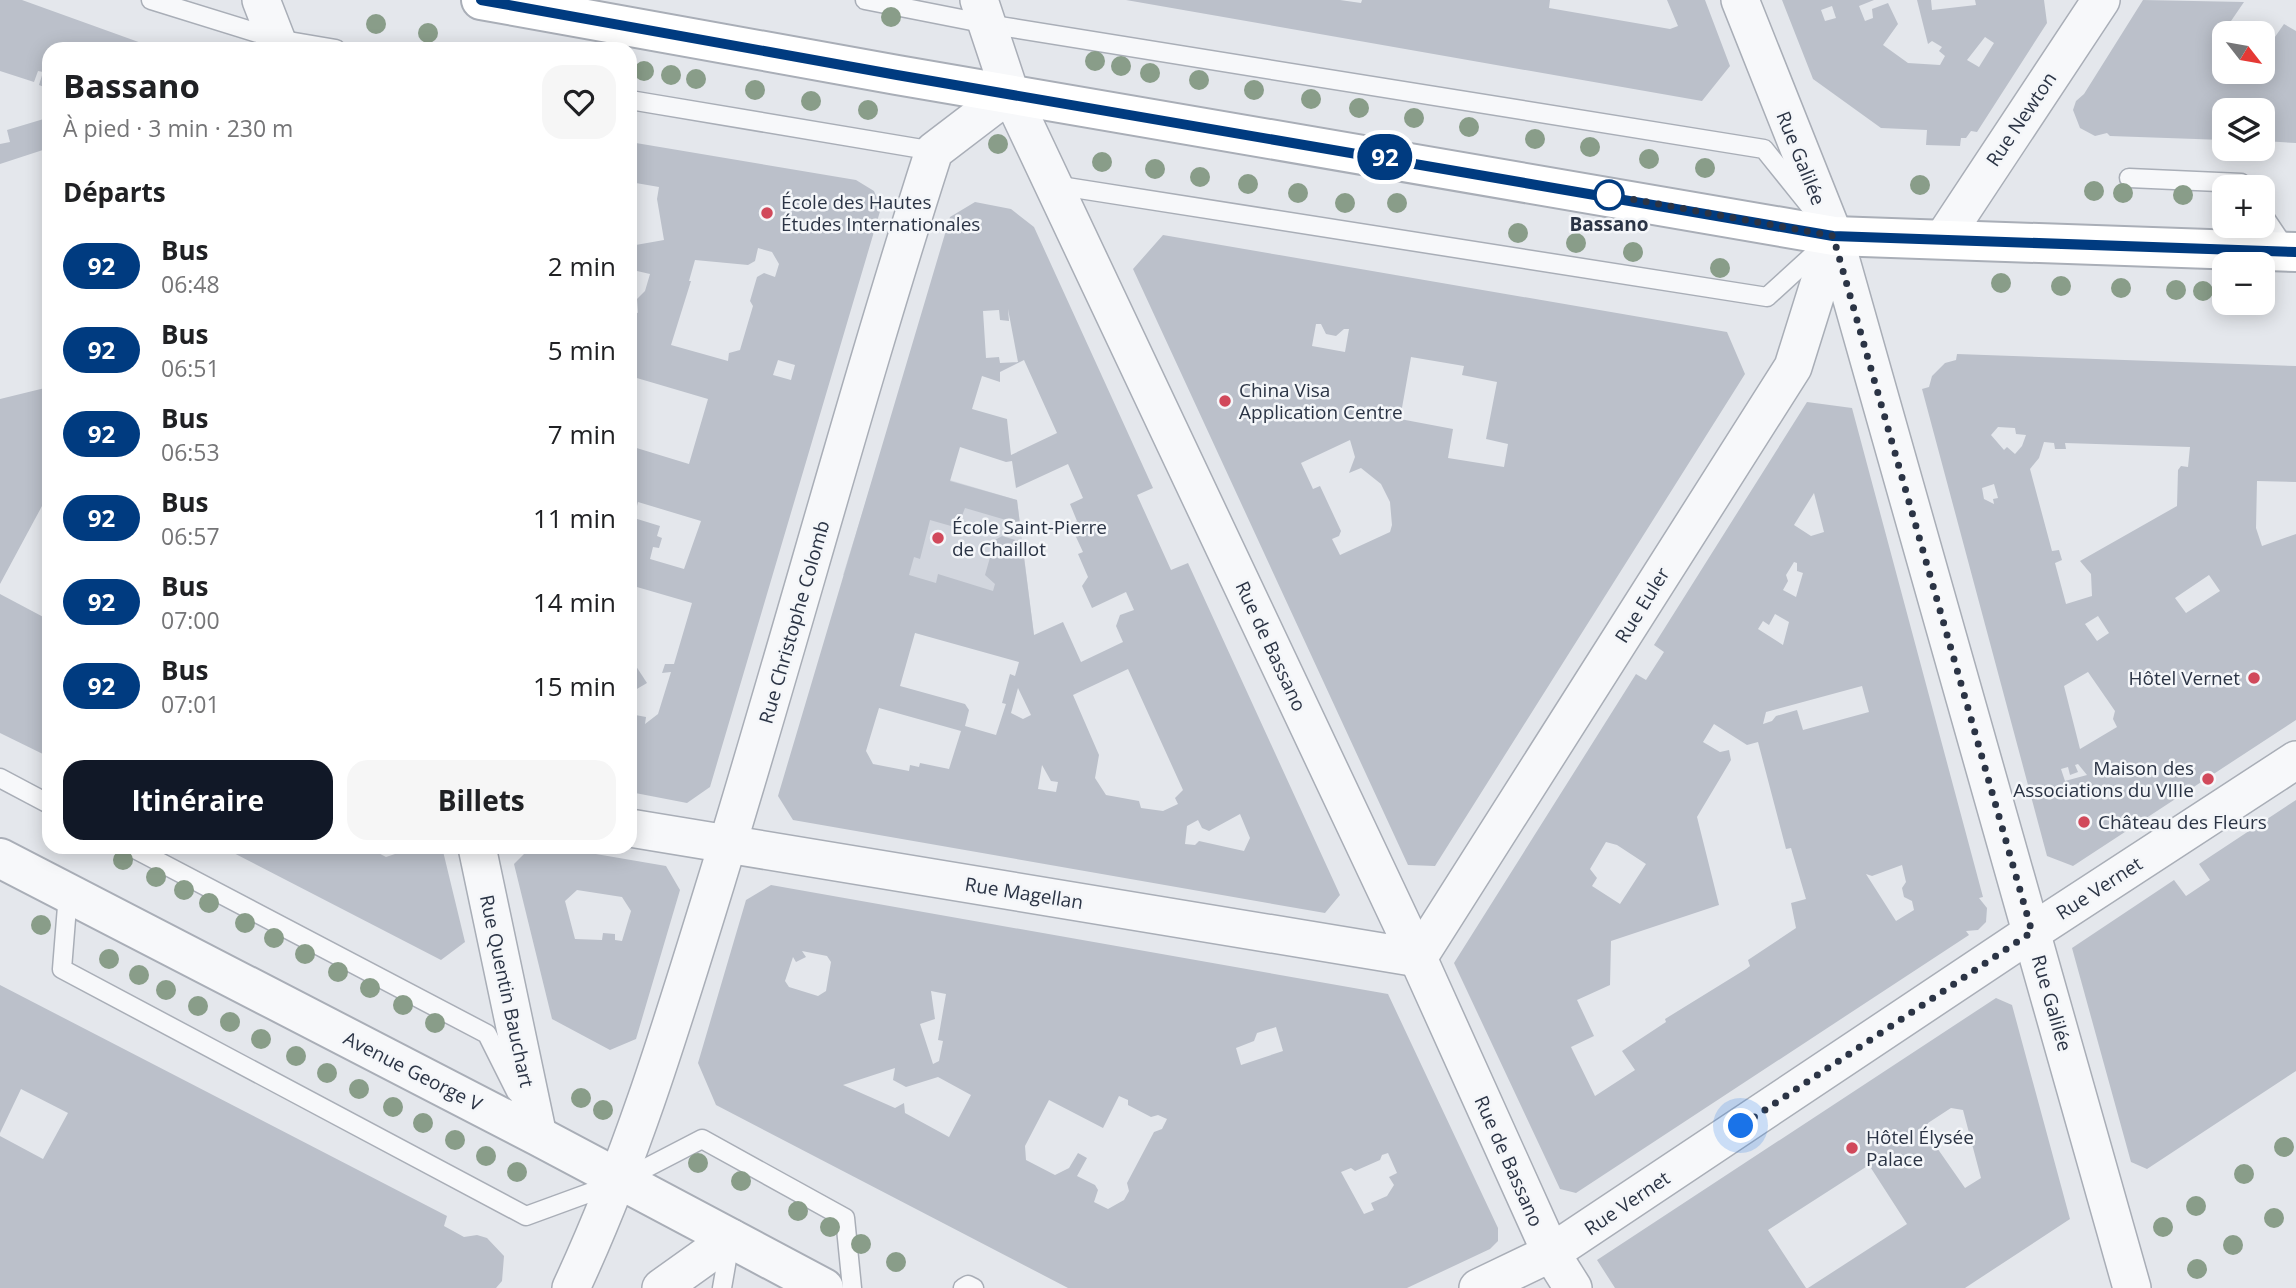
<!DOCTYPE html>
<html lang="fr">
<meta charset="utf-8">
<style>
:root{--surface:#fff;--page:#f6f6f6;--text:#202124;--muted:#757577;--accent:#111827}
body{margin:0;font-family:"Open Sans",sans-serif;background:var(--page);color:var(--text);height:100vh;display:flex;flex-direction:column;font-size:26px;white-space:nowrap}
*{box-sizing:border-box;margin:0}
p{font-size:23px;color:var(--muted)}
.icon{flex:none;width:38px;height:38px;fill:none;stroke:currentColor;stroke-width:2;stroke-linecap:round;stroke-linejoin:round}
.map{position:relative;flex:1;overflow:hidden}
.side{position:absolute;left:42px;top:42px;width:595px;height:812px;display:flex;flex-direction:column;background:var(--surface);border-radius:21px;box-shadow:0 4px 18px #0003}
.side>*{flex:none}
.badge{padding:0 14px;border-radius:23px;font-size:24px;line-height:46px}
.needle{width:46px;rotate:121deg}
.controls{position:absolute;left:2212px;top:21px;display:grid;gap:14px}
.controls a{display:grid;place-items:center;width:63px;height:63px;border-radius:14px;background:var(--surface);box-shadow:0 4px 18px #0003;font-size:35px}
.you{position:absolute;width:35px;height:35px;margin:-18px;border:5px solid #fff;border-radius:50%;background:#1a73e8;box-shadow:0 0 0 10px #1a73e833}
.map>.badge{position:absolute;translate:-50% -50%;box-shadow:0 0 0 4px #fff}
h2{padding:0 21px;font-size:26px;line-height:63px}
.round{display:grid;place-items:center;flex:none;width:74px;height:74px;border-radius:21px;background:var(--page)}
.summary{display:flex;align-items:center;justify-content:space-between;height:119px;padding:0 21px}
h1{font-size:33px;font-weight:700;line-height:52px}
.primary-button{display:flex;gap:14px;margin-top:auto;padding:14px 21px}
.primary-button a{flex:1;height:80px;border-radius:21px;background:var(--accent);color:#fff;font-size:28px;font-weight:700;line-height:80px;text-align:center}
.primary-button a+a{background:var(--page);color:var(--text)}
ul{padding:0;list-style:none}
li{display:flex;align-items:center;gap:21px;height:84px;padding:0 21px}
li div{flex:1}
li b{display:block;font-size:26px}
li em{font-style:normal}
li .badge{min-width:77px;font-weight:700;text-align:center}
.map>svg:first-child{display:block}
</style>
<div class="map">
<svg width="2296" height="1288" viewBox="0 0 2296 1288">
<rect width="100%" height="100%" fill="#e4e7ec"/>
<!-- built -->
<polygon fill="#d2d6de" points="879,459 1017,500 1034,635 843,575"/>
<!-- building -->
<g fill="#bbc0ca" fill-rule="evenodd">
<polygon points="0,0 22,0 158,49 49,49 49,89 39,85 43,72 38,71 34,82 0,71"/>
<polygon points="1126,0 1340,0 1361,3 1362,0 1550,0 1549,8 1670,29 1678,26 1667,0 1705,0 1730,66 1702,101"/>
<path d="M 1782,0 L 1874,0 L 1859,6 L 1865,21 L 1873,18 L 1872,9 L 1888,3 L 1898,24 L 1883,45 L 1908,63 L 1940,65 L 1945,56 L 1939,51 L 1942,47 L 1932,41 L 1928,44 L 1917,0 L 1931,0 L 1932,10 L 1976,5 L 1975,0 L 2044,0 L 2047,23 L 1977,132 L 1971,131 L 1966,138 L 1961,138 L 1960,146 L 1926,145 L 1927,130 L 1881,128 L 1813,79 ZM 1832,6 L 1836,18 L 1825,21 L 1821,10 ZM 1985,37 L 1994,43 L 1979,67 L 1967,60 Z"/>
<polygon points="2143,0 2244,2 2216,43 2212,43 2212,54 2224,53 2224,72 2263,72 2263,54 2284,24 2296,31 2296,143 2263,141 2263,110 2224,110 2224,140 2110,136 2107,133 2095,136 2080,128 2073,110 2076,101 2084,94"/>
<polygon points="47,118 49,148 0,164 0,144 10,142 7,130"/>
<path d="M 630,142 L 856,180 L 874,191 L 881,208 L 710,787 L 687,803 L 630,792 L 630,714 L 646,717 L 645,724 L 658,714 L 671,672 L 662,673 L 665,664 L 674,664 L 692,603 L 630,585 L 630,446 L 689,464 L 708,399 L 630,376 L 630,310 L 638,313 L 637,299 L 645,291 L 650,274 L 637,271 L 632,264 L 630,268 L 630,246 L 664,240 L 657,199 L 659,187 L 630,182 ZM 758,248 L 772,252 L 779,264 L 775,277 L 764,273 L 757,277 L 750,301 L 753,306 L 740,350 L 729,353 L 728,361 L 671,345 L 691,281 L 689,281 L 695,260 L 748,265 L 755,261 ZM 778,360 L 795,365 L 791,380 L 773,375 ZM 638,502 L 701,521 L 684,569 L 650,559 L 653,547 L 659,548 L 662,538 L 657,536 L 660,526 L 634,518 Z"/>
<path d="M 975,202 L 1011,209 L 1034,227 L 1153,488 L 1137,495 L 1171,570 L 1188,563 L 1340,895 L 1325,913 L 793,820 L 778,796 L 950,217 ZM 1008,309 L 1018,362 L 1000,363 L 999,357 L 986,358 L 983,311 L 999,310 L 1000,320 L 1009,321 ZM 1024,360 L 1057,433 L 1011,455 L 1007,419 L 972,409 L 982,376 L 1000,382 L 1000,372 ZM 960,447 L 1006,462 L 1012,461 L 1016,488 L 1068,464 L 1083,498 L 1070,504 L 1077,521 L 1070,524 L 1083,552 L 1078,554 L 1088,577 L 1082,586 L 1092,608 L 1126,592 L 1134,610 L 1120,615 L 1116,626 L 1123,642 L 1081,662 L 1063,622 L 1034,635 L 1022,542 L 1002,536 L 995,540 L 985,575 L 995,584 L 993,591 L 938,574 L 936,583 L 909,575 L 914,557 L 920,559 L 930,520 L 951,526 L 960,521 L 965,508 L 1020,524 L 1017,500 L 950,481 ZM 915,633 L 1019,662 L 1015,676 L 1010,674 L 1002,703 L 1006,704 L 996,735 L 965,726 L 969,710 L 965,704 L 900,686 ZM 1128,669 L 1183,790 L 1175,798 L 1178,804 L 1163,811 L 1141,808 L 1139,801 L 1106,795 L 1095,778 L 1099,755 L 1073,695 ZM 1018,688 L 1031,715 L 1023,719 L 1011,713 ZM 879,708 L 961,731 L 949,769 L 920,763 L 919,767 L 910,765 L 909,771 L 873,764 L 866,751 ZM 1042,765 L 1051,781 L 1058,782 L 1056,792 L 1038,789 ZM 1240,814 L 1250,838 L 1244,851 L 1199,841 L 1195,845 L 1185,844 L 1187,826 L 1198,820 L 1202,828 L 1209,831 Z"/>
<path d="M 1163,235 L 1727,332 L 1745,374 L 1435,866 L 1408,865 L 1133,269 ZM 1316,324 L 1321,324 L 1326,334 L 1336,336 L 1344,329 L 1349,329 L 1345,352 L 1312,346 ZM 1411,357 L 1464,366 L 1462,375 L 1497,382 L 1486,439 L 1508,444 L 1504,467 L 1448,458 L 1453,429 L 1400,419 ZM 1350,440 L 1355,457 L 1349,473 L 1361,468 L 1381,484 L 1390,502 L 1392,525 L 1390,532 L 1340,555 L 1332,539 L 1339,536 L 1341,531 L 1320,486 L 1313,489 L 1301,463 Z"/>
<path d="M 1957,354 L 2296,366 L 2296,482 L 2257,481 L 2256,528 L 2262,546 L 2296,534 L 2296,720 L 2073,866 L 2047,856 L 1922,389 L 1929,387 L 1932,376 L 1945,363 L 1956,360 ZM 1998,427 L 2015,428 L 2016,434 L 2026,435 L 2022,446 L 2015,454 L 2007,447 L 2004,450 L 1991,435 ZM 2044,442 L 2054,443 L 2055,449 L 2066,449 L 2065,443 L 2190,447 L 2188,467 L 2181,466 L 2178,470 L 2177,506 L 2080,561 L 2091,574 L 2092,596 L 2066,604 L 2055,563 L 2062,560 L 2059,550 L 2052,551 L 2030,469 L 2039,458 ZM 1994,484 L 1998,498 L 1993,499 L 1994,504 L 1984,499 L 1982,488 ZM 2209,575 L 2220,591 L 2186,613 L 2175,598 ZM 2098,616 L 2109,633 L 2097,641 L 2085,624 ZM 2088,672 L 2115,711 L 2113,719 L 2117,727 L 2080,749 L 2064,686 ZM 2078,764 L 2087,775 L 2065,781 L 2061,769 L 2068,767 L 2070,775 L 2078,772 L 2075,765 Z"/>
<polygon points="49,387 49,510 42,506 0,584 0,399"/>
<path d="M 1807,402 L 1852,408 L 1983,897 L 1979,898 L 1987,908 L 1986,922 L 1978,930 L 1966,931 L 1969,935 L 1576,1193 L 1560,1189 L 1454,963 L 1636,674 L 1646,680 L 1664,652 L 1654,645 ZM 1814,493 L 1824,532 L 1811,536 L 1794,525 ZM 1794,562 L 1797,563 L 1797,571 L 1803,573 L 1796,597 L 1783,590 L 1788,581 L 1786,575 ZM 1775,614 L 1789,622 L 1783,645 L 1758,629 L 1763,621 L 1769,625 ZM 1862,686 L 1869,712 L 1803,730 L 1797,710 L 1776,716 L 1772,721 L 1763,724 L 1766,712 ZM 1714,724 L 1747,745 L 1758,742 L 1786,849 L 1791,848 L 1806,899 L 1791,903 L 1796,928 L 1748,960 L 1750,966 L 1746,969 L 1665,1019 L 1666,1022 L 1622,1051 L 1635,1070 L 1595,1096 L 1571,1047 L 1594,1036 L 1577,1000 L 1610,985 L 1611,941 L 1719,905 L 1697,817 L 1731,760 L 1729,750 L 1720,752 L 1703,742 ZM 1606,842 L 1617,845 L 1646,864 L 1620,904 L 1592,886 L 1597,878 L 1590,869 ZM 1902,865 L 1906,882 L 1902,888 L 1904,897 L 1912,901 L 1914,910 L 1896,921 L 1866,874 L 1872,876 Z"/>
<polygon points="0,594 49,620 49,757 0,733"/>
<polygon points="630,657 647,683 630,693"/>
<polygon points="2296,800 2296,1071 2147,1169 2131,1162 2072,948 2174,880 2186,896 2210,880 2199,864"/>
<polygon points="222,847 367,847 386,857 398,853 396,847 442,847 465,942 441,960"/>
<path d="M 531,847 L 555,847 L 666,866 L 680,890 L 636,1039 L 610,1050 L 552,1019 L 514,864 ZM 577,890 L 622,897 L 631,911 L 622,941 L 615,940 L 615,934 L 603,933 L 602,940 L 575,939 L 565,901 Z"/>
<path d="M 771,885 L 1388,994 L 1498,1228 L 1498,1241 L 1490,1249 L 1407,1288 L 1068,1288 L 716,1105 L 698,1063 L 746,900 ZM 802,951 L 827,956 L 831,962 L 826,991 L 818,996 L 789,987 L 785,981 L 793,957 L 796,962 L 806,957 ZM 931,991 L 946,994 L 938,1040 L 943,1041 L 939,1061 L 933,1064 L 920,1024 L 935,1019 ZM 1276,1027 L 1283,1051 L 1241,1065 L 1236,1048 L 1254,1041 L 1257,1033 ZM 895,1068 L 893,1080 L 906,1087 L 938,1077 L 971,1095 L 949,1137 L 905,1113 L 904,1103 L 895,1108 L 843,1085 ZM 1119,1096 L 1128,1100 L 1128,1105 L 1151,1117 L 1158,1115 L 1167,1119 L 1162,1129 L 1154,1132 L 1127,1183 L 1129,1191 L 1124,1200 L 1108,1209 L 1094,1202 L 1098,1190 L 1095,1185 L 1077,1176 L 1087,1158 L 1078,1153 L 1069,1168 L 1055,1175 L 1026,1160 L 1025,1146 L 1049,1100 L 1103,1128 ZM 1388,1153 L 1397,1173 L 1389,1177 L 1394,1185 L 1387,1196 L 1371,1203 L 1374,1210 L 1364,1214 L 1341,1172 L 1351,1168 L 1355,1171 L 1380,1160 L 1382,1155 Z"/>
<polygon points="0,985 447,1216 444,1226 464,1237 477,1235 487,1238 504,1256 502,1281 496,1288 0,1288 0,1136 43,1159 68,1113 21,1089 0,1133"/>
<path d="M 1996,998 L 2012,1005 L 2070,1219 L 1965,1288 L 1808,1288 L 1907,1224 L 1869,1165 L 1768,1230 L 1806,1288 L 1615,1288 L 1597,1260 ZM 1951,1108 L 1963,1110 L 1981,1178 L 1965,1188 L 1926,1132 L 1928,1123 Z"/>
</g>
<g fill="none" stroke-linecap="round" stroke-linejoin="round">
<!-- service casing -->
<g stroke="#a9aeb7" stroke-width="21">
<g id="service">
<polyline points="151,0 277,39 336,49"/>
<polyline points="865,0 987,24 1764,149 1809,205"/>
<polyline points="630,100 934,151"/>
<polyline points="2129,178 2241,183 2244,187"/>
<polyline points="1054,185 1767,297 1824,245"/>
<polyline points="2263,215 2288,252"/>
<polyline points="0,778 49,804"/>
<polyline points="131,847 487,1034 516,1092"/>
<polyline points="68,894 62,969 526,1216 619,1182 702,1139 845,1218 852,1288"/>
<polyline points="722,1288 730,1242"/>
<polyline points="963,1288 968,1285 974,1288"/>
</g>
</g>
<!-- minor casing -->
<g stroke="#a9aeb7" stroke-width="40">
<g id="minor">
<polyline points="261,0 280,49"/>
<polyline points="979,0 1010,93 1418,958 1551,1253 1573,1288"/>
<polyline points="1740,0 1834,236 2132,1288"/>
<polyline points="1943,239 2101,0"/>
<polyline points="630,828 1418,958 1793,367 1834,236"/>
<polyline points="477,847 538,1136"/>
<path d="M 571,1288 C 633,1155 673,1021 716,882 C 791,639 856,393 934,151 L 1010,93"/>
<polyline points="661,1288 731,1238"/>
<polyline points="1478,1288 1551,1253 2032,932 2296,760"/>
</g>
</g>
<!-- tertiary casing -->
<g stroke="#a9aeb7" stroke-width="42">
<polyline id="tertiary" points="0,858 538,1136 824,1288"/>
</g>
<!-- secondary casing -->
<g stroke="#a9aeb7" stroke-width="42">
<polyline id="secondary" points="481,0 897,75 1834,236 2296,252"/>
</g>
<!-- service -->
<use href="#service" stroke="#f7f8fa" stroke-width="18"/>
<!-- minor -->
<use href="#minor" stroke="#f7f8fa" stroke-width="37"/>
<!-- tertiary -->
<use href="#tertiary" stroke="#f7f8fa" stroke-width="38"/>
<!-- secondary -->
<use href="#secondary" stroke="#fff" stroke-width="38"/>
</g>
<!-- trees -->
<g fill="#899d89">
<circle cx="891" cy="17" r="10"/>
<circle cx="376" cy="24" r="10"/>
<circle cx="428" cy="33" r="10"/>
<circle cx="1095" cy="61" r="10"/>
<circle cx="1121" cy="66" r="10"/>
<circle cx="644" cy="71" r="10"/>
<circle cx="1150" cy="73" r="10"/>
<circle cx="671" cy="75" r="10"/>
<circle cx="696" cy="79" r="10"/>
<circle cx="1199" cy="80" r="10"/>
<circle cx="755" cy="90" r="10"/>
<circle cx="1254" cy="90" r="10"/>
<circle cx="1311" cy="99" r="10"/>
<circle cx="811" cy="101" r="10"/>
<circle cx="1359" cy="108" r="10"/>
<circle cx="868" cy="110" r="10"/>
<circle cx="1414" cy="118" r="10"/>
<circle cx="1469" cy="127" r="10"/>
<circle cx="1535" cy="139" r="10"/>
<circle cx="998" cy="144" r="10"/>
<circle cx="1590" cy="147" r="10"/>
<circle cx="1649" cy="159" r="10"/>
<circle cx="1102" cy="162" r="10"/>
<circle cx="1705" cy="168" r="10"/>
<circle cx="1155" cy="169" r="10"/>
<circle cx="1200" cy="177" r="10"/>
<circle cx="1248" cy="184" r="10"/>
<circle cx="1920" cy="185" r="10"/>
<circle cx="2094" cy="191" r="10"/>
<circle cx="1298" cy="193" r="10"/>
<circle cx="2123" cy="193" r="10"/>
<circle cx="2183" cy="195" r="10"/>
<circle cx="1345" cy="203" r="10"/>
<circle cx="1397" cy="203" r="10"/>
<circle cx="1518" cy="233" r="10"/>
<circle cx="1576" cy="243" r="10"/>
<circle cx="1633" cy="252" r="10"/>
<circle cx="1720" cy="268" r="10"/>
<circle cx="2001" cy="283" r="10"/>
<circle cx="2061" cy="286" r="10"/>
<circle cx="2121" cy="288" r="10"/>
<circle cx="2176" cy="290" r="10"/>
<circle cx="2203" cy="291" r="10"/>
<circle cx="123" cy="860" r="10"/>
<circle cx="156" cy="877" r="10"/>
<circle cx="184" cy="890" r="10"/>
<circle cx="209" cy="903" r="10"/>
<circle cx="245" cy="923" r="10"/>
<circle cx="41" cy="925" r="10"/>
<circle cx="274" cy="938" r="10"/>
<circle cx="305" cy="954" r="10"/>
<circle cx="109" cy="959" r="10"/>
<circle cx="338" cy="972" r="10"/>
<circle cx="139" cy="975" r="10"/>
<circle cx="370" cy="988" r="10"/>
<circle cx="166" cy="990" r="10"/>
<circle cx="403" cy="1005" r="10"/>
<circle cx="198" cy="1006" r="10"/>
<circle cx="230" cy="1022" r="10"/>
<circle cx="435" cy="1023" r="10"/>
<circle cx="261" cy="1039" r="10"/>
<circle cx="296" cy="1056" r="10"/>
<circle cx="327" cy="1073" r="10"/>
<circle cx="359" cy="1089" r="10"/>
<circle cx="581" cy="1098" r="10"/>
<circle cx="393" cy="1107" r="10"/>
<circle cx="603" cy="1110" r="10"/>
<circle cx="423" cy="1123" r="10"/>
<circle cx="455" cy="1140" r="10"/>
<circle cx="2284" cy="1147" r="10"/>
<circle cx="486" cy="1156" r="10"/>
<circle cx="698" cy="1163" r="10"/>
<circle cx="517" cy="1172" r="10"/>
<circle cx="2244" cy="1174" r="10"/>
<circle cx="741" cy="1181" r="10"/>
<circle cx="2196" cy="1206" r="10"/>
<circle cx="798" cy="1211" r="10"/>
<circle cx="2274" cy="1218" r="10"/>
<circle cx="830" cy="1227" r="10"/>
<circle cx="2163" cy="1227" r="10"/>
<circle cx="861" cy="1244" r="10"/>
<circle cx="2233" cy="1245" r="10"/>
<circle cx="896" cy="1262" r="10"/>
<circle cx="2197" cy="1269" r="10"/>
</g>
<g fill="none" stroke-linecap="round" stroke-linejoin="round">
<!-- line casing -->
<g stroke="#fff" stroke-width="16">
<polyline id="line" points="481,0 897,75 1833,236 2296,252"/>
</g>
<!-- line -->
<use href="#line" stroke="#003b80" stroke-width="10"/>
<!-- walk -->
<polyline stroke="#2b3445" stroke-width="7" stroke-dasharray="0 12.6" points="1609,195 1833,236 2032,932 1741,1126"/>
</g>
<!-- markers -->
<circle fill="#fff" stroke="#003b80" stroke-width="3.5" cx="1609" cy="195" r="14"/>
<g fill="#d1495b" stroke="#f4f6f9" stroke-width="2.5">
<circle cx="767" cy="213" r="7"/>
<circle cx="1225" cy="401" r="7"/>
<circle cx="938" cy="538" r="7"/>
<circle cx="2254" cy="678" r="7"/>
<circle cx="2208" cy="779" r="7"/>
<circle cx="2084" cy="822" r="7"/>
<circle cx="1852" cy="1148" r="7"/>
</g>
<g text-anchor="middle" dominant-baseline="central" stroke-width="5" stroke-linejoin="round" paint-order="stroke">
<!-- street labels -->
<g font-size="19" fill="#2b3445" stroke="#f4f6f9">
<text transform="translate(2021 119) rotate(-56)">Rue Newton</text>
<text transform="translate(1801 158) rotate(68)">Rue Galilée</text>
<text transform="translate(1642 605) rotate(-58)">Rue Euler</text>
<text transform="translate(794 622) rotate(-74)">Rue Christophe Colomb</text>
<text transform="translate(1271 646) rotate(65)">Rue de Bassano</text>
<text transform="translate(2099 888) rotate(-33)">Rue Vernet</text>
<text transform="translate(1024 893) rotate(9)">Rue Magellan</text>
<text transform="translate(507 991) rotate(78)">Rue Quentin Bauchart</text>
<text transform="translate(2052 1003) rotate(74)">Rue Galilée</text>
<text transform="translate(413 1071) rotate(27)">Avenue George V</text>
<text transform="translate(1509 1161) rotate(66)">Rue de Bassano</text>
<text transform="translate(1627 1203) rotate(-34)">Rue Vernet</text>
</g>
<!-- poi labels -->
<g font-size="19" fill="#2b3445" stroke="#f4f6f9" text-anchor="start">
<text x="781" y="202">École des Hautes<tspan x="781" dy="22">Études Internationales</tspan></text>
<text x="1239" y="390">China Visa<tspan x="1239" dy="22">Application Centre</tspan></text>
<text x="952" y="527">École Saint-Pierre<tspan x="952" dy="22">de Chaillot</tspan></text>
<text x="2240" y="678" text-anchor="end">Hôtel Vernet</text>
<text x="2194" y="768" text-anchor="end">Maison des<tspan x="2194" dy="22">Associations du VIIIe</tspan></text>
<text x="2098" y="822">Château des Fleurs</text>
<text x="1866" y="1137">Hôtel Élysée<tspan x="1866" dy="22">Palace</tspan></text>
</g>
<!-- stop labels -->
<g font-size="19" font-weight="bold" fill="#2b3445" stroke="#f4f6f9">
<text x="1609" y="224">Bassano</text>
</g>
</g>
</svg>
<div class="controls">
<a><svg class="needle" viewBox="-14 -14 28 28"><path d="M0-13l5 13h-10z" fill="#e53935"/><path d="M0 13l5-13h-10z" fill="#757577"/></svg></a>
<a><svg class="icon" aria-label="layers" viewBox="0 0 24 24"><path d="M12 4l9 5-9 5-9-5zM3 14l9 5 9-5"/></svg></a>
<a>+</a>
<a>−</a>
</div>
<div class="you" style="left:1741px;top:1126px"></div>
<b class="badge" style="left:1385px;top:157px;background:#003b80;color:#fff">92</b>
<section class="side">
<div class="summary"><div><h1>Bassano</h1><p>À pied · 3 min · 230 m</p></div><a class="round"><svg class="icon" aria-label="heart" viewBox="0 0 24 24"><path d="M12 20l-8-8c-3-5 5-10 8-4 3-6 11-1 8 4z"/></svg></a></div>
<h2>Départs</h2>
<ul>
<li><span class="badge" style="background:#003b80;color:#fff">92</span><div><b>Bus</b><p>06:48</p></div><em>2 min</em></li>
<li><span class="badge" style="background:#003b80;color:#fff">92</span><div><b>Bus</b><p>06:51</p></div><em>5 min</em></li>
<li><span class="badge" style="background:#003b80;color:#fff">92</span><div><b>Bus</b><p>06:53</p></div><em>7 min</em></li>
<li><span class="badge" style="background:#003b80;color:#fff">92</span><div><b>Bus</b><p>06:57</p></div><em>11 min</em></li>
<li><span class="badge" style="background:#003b80;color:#fff">92</span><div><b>Bus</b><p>07:00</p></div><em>14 min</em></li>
<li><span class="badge" style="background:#003b80;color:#fff">92</span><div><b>Bus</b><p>07:01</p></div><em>15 min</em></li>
</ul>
<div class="primary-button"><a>Itinéraire</a><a>Billets</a></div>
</section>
</div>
